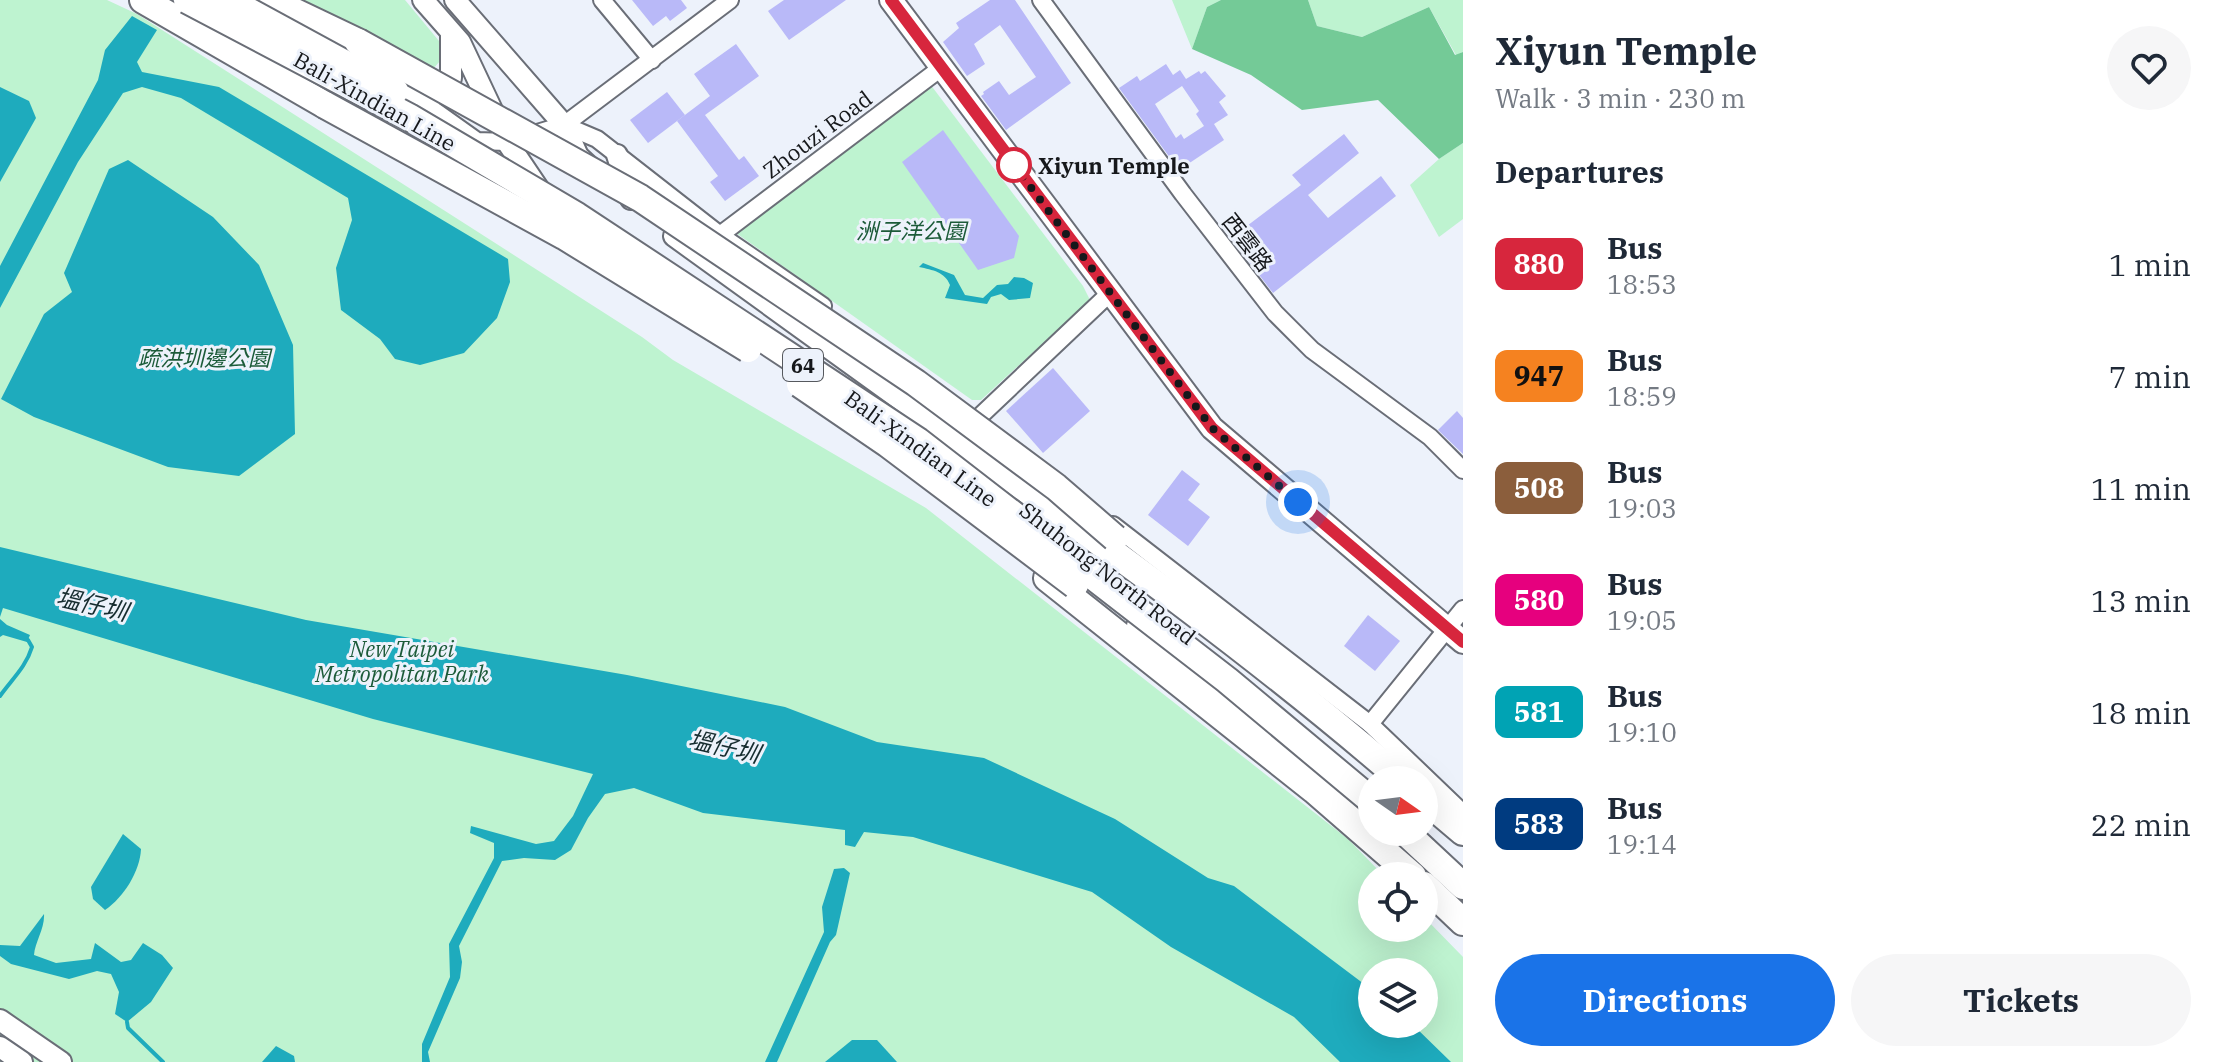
<!DOCTYPE html>
<meta charset="utf-8">
<style>
:root{--surface:#fff;--page:#f6f6f7;--text:#1f2937;--muted:#747a83;--accent:#1a73e8}
body{margin:0;font-family:"IBM Plex Serif","Noto Sans TC",serif;background:var(--page);color:var(--text);height:100vh;display:flex;flex-direction:column;font-size:30px;white-space:nowrap}
*{box-sizing:border-box;margin:0}
p{font-size:26px;color:var(--muted)}
.icon{flex:none;width:44px;height:44px;fill:none;stroke:currentColor;stroke-width:2;stroke-linecap:round;stroke-linejoin:round}
.map{position:relative;flex:1;overflow:hidden}
.panel{display:flex;flex-direction:column;background:var(--surface);width:760px}
.panel>*{flex:none}
.badge{padding:0 16px;border-radius:12px;font-size:28px;line-height:52px}
.needle{width:52px;rotate:104deg}
.buttons{position:absolute;left:1358px;top:766px;display:grid;gap:16px}
.buttons a{display:grid;place-items:center;width:80px;height:80px;border-radius:50%;background:var(--surface);box-shadow:0 8px 32px #0002;font-size:40px}
.you{position:absolute;width:40px;height:40px;margin:-20px;border:6px solid #fff;border-radius:50%;background:#1a73e8;box-shadow:0 0 0 12px #1a73e833}
.map>.badge{position:absolute;translate:-50% -50%;box-shadow:0 0 0 4px #fff}
h2{padding:0 32px;font-size:30px;line-height:72px}
.round{display:grid;place-items:center;flex:none;width:84px;height:84px;border-radius:42px;background:var(--page)}
.summary{display:flex;align-items:center;justify-content:space-between;height:136px;padding:0 32px}
h1{font-size:38px;font-weight:800;line-height:60px}
.cta{display:flex;gap:16px;margin-top:auto;padding:16px 32px}
.cta a{flex:1;height:92px;border-radius:48px;background:var(--accent);color:#fff;font-size:32px;font-weight:800;line-height:92px;text-align:center}
.cta a+a{background:var(--page);color:var(--text)}
ul{padding:0;list-style:none}
li{display:flex;align-items:center;gap:24px;height:112px;padding:0 32px}
li div{flex:1}
li b{display:block;font-size:30px}
li em{font-style:normal}
li .badge{min-width:88px;font-weight:700;text-align:center}
main{display:flex;flex:1;min-height:0}
.map>svg:first-child{display:block}
</style>
<main>
<div class="map">
<svg width="1463" height="1062" viewBox="0 0 1463 1062">
<rect width="100%" height="100%" fill="#edf2fb"/>
<!-- green -->
<g fill="#bef3d0" fill-rule="evenodd">
<path d="M 0,0 L 107,0 L 137,14 L 642,337 L 673,360 L 926,508 L 1348,839 L 1384,876 L 1372,876 L 1372,928 L 1424,928 L 1424,917 L 1463,957 L 1463,1062 L 0,1062 ZM 1372,972 L 1424,972 L 1424,1024 L 1372,1024 Z"/>
<polygon points="300,0 405,0 439,41 441,60 432,70"/>
<polygon points="1172,0 1221,0 1207,7 1192,49"/>
<polygon points="1308,0 1463,0 1463,52 1456,55 1429,7 1362,37 1317,26"/>
<polygon points="930,84 1083,286 1090,300 981,400 972,400 736,233"/>
<polygon points="1463,143 1463,219 1439,237 1410,185 1439,159"/>
</g>
<!-- forest -->
<polygon fill="#74ca97" points="1221,0 1308,0 1317,26 1362,37 1429,7 1455,55 1463,52 1463,143 1439,159 1378,100 1302,110 1251,75 1192,49 1207,7"/>
<!-- water -->
<g fill="#1eabbd">
<polygon points="132,16 157,30 137,62 142,72 219,87 508,259 510,282 497,318 464,353 420,365 395,359 380,339 341,310 336,268 352,220 348,198 181,98 142,87 123,93 78,162 0,308 0,266 98,80 105,50"/>
<polygon points="0,87 29,101 36,118 0,182"/>
<polygon points="128,160 213,217 259,265 293,345 295,434 239,476 168,467 34,417 1,399 44,314 72,292 64,273 109,169"/>
<path d="M 923,263 L 954,275 L 965,295 L 983,298 L 997,285 L 1008,284 L 1014,277 L 1024,278 L 1033,283 L 1030,298 L 1009,300 L 1001,294 L 991,297 L 987,304 L 945,298 L 950,285 C 945,272 933,270 919,267 Z"/>
<polygon points="0,547 306,620 627,675 785,707 877,742 984,758 1115,819 1208,878 1234,886 1372,990 1372,1024 1412,1024 1451,1062 1340,1062 1294,1017 1171,947 1092,892 913,837 864,832 855,847 845,845 845,830 703,813 634,788 605,794 588,818 571,850 555,860 524,858 502,861 459,946 462,962 460,978 428,1052 430,1062 422,1062 422,1044 450,977 449,944 494,858 494,843 470,833 471,826 536,844 554,841 573,816 593,774 373,719 3,608 0,617"/>
<polygon points="0,619 7,625 30,635 27,642 3,635 0,637"/>
<path d="M 123,834 L 141,849 C 140,871 124,897 105,910 L 93,899 L 91,887 Z"/>
<polygon points="844,868 850,873 836,935 830,942 777,1062 765,1062 824,932 822,907 834,869"/>
<path d="M 44,914 C 45,928 35,942 34,955 L 56,963 L 91,959 L 95,943 L 121,962 L 131,960 L 143,943 L 162,955 L 173,968 L 151,1002 L 127,1022 L 115,1014 L 119,992 L 111,974 L 97,971 L 69,979 L 11,964 L 0,956 L 0,945 L 20,946 Z"/>
<polygon points="852,1040 877,1040 897,1062 825,1062"/>
<polygon points="276,1046 294,1056 295,1062 262,1062"/>
</g>
<g fill="none" stroke-linecap="round" stroke-linejoin="round">
<!-- stream -->
<g stroke="#1eabbd" stroke-width="4">
<path d="M 0,696 C 12,679 26,667 32,647 L 28,640"/>
<polyline points="127,1022 128,1028 163,1062"/>
</g>
</g>
<!-- building -->
<g fill="#b9b9f8" fill-rule="evenodd">
<polygon points="632,0 681,0 687,8 670,21 666,16 653,26"/>
<polygon points="784,0 846,0 789,40 768,11"/>
<polygon points="990,0 1015,0 1071,83 1006,130 981,96 984,94 983,92 999,81 1009,95 1036,77 1000,25 974,44 985,64 967,76 943,42 959,28 956,23"/>
<polygon points="736,44 759,76 705,115 739,160 744,156 759,176 725,201 710,182 718,176 677,121 710,96 694,74"/>
<path d="M 1166,64 L 1173,75 L 1180,70 L 1186,79 L 1199,71 L 1201,74 L 1205,71 L 1226,96 L 1219,102 L 1228,115 L 1214,124 L 1224,140 L 1179,170 L 1119,88 L 1137,76 L 1140,81 ZM 1182,86 L 1199,111 L 1196,114 L 1204,126 L 1184,139 L 1181,134 L 1176,138 L 1155,104 Z"/>
<polygon points="667,92 685,115 648,143 630,120"/>
<polygon points="943,130 1019,236 1014,258 978,270 902,162"/>
<polygon points="1344,134 1359,153 1308,195 1328,218 1381,176 1396,196 1273,293 1231,238 1301,185 1292,175"/>
<polygon points="1053,368 1090,411 1043,453 1006,411"/>
<polygon points="1457,411 1463,418 1463,454 1438,430"/>
<polygon points="1182,470 1200,484 1188,500 1210,517 1188,546 1148,515"/>
<polygon points="1368,615 1400,641 1375,671 1344,646"/>
</g>
<g fill="none" stroke-linecap="round" stroke-linejoin="round">
<!-- minor casing -->
<g stroke="#6a6e77" stroke-width="20">
<g id="minor">
<polyline points="602,0 652,60"/>
<polyline points="1041,0 1183,194 1275,313 1312,350 1430,437 1463,470"/>
<polyline points="390,79 477,141 507,142 564,125 597,139 720,235 823,306"/>
<polyline points="564,125 730,0"/>
<polyline points="720,235 941,68"/>
<polyline points="976,420 1110,293"/>
<polyline points="1113,525 1370,724 1463,813"/>
<polyline points="1370,724 1463,609"/>
</g>
</g>
<!-- tertiary casing -->
<g stroke="#6a6e77" stroke-width="24">
<g id="tertiary">
<polyline points="423,0 460,42 507,142 542,194"/>
<polyline points="455,0 564,125 578,156 591,168"/>
<polyline points="420,99 442,93 451,78 451,33"/>
<polyline points="617,155 631,199"/>
<polyline points="674,236 966,447"/>
<polyline points="1137,626 1372,818"/>
<polyline points="0,1020 61,1062"/>
<polyline points="0,1047 22,1062"/>
</g>
</g>
<!-- secondary casing -->
<g stroke="#6a6e77" stroke-width="26">
<polyline id="secondary" points="891,0 1212,428 1463,642"/>
</g>
<!-- trunk casing -->
<g stroke="#6a6e77" stroke-width="30">
<g id="trunk">
<polyline points="143,0 325,105"/>
<polyline points="270,0 358,42"/>
<path d="M 957,440 C 1109,548 1261,658 1402,780"/>
<polyline points="1047,578 1314,790 1413,876"/>
<polyline points="1424,799 1463,832"/>
<polyline points="1405,832 1463,886"/>
<polyline points="1424,885 1463,922"/>
</g>
</g>
<!-- minor -->
<use href="#minor" stroke="#fff" stroke-width="16"/>
<!-- tertiary -->
<use href="#tertiary" stroke="#fff" stroke-width="20"/>
<!-- secondary -->
<use href="#secondary" stroke="#fff" stroke-width="22"/>
<!-- trunk -->
<use href="#trunk" stroke="#fff" stroke-width="26"/>
<!-- trunk-bridge casing -->
<g stroke="#6a6e77" stroke-width="30" stroke-linecap="butt">
<g id="trunk-bridge">
<polyline points="187,0 409,117 577,216 918,441 1227,680 1372,801"/>
<polyline points="228,0 395,91"/>
<polyline points="358,42 640,198 916,383 1056,487 1115,538"/>
<polyline points="325,105 564,236 748,349"/>
<polyline points="800,384 888,444 1075,585"/>
</g>
</g>
<!-- trunk-bridge -->
<use href="#trunk-bridge" stroke="#fff" stroke-width="26"/>
</g>
<g fill="none" stroke-linecap="round" stroke-linejoin="round">
<!-- line casing -->
<g stroke="#fff" stroke-width="18">
<polyline id="line" points="891,0 1212,428 1463,642"/>
</g>
<!-- line -->
<use href="#line" stroke="#d7263d" stroke-width="12"/>
<!-- walk -->
<polyline stroke="#16181b" stroke-width="8" stroke-dasharray="0 14.4" points="1014,165 1212,428 1298,502"/>
</g>
<!-- markers -->
<circle fill="#fff" stroke="#d7263d" stroke-width="4" cx="1014" cy="165" r="16"/>
<g text-anchor="middle" dominant-baseline="central" stroke-width="6" stroke-linejoin="round" paint-order="stroke">
<!-- shield labels -->
<rect fill="#edf2fb" stroke="#56595e" stroke-width="2" x="783" y="349" width="40" height="32" rx="6"/>
<g font-size="20" font-weight="bold" fill="#16181b">
<text x="803" y="365">64</text>
</g>
<!-- street labels -->
<g font-size="22" fill="#16181b" stroke="#edf2fb">
<text transform="translate(375 101) rotate(29)">Bali-Xindian Line</text>
<text transform="translate(817 134) rotate(-37)">Zhouzi Road</text>
<text transform="translate(1248 242) rotate(52)">西雲路</text>
<text transform="translate(921 448) rotate(36)">Bali-Xindian Line</text>
<text transform="translate(1108 573) rotate(38)">Shuhong North Road</text>
</g>
<!-- stop labels -->
<g font-size="22" font-weight="bold" fill="#16181b" stroke="#edf2fb" text-anchor="start">
<text x="1038" y="165">Xiyun Temple</text>
</g>
<!-- park labels -->
<g font-size="22" font-style="italic" fill="#1c5b39" stroke="#edf2fb">
<text x="911" y="230">洲子洋公園</text>
<text x="204" y="357">疏洪圳邊公園</text>
<text x="402" y="648">New Taipei<tspan x="402" dy="25">Metropolitan Park</tspan></text>
</g>
<!-- water labels -->
<g font-size="24" font-style="italic" fill="#172d30" stroke="#edf2fb">
<text transform="translate(92 604) rotate(13)">塭仔圳</text>
<text transform="translate(724 746) rotate(13)">塭仔圳</text>
</g>
</g>
</svg>
<div class="buttons">
<a><svg class="needle" viewBox="-14 -14 28 28"><path d="M0-13l5 13h-10z" fill="#e53935"/><path d="M0 13l5-13h-10z" fill="#747a83"/></svg></a>
<a><svg class="icon" aria-label="locate" viewBox="0 0 24 24"><circle cx="12" cy="12" r="6"/><path d="M12 2v4M12 18v4M2 12h4M18 12h4"/></svg></a>
<a><svg class="icon" aria-label="layers" viewBox="0 0 24 24"><path d="M12 4l9 5-9 5-9-5zM3 14l9 5 9-5"/></svg></a>
</div>
<div class="you" style="left:1298px;top:502px"></div>
</div>
<section class="panel">
<div class="summary"><div><h1>Xiyun Temple</h1><p>Walk · 3 min · 230 m</p></div><a class="round"><svg class="icon" aria-label="heart" viewBox="0 0 24 24"><path d="M12 20l-8-8c-3-5 5-10 8-4 3-6 11-1 8 4z"/></svg></a></div>
<h2>Departures</h2>
<ul>
<li><span class="badge" style="background:#d7263d;color:#fff">880</span><div><b>Bus</b><p>18:53</p></div><em>1 min</em></li>
<li><span class="badge" style="background:#f58220;color:#111">947</span><div><b>Bus</b><p>18:59</p></div><em>7 min</em></li>
<li><span class="badge" style="background:#8b5e3c;color:#fff">508</span><div><b>Bus</b><p>19:03</p></div><em>11 min</em></li>
<li><span class="badge" style="background:#e6007e;color:#fff">580</span><div><b>Bus</b><p>19:05</p></div><em>13 min</em></li>
<li><span class="badge" style="background:#00a3b4;color:#fff">581</span><div><b>Bus</b><p>19:10</p></div><em>18 min</em></li>
<li><span class="badge" style="background:#003b80;color:#fff">583</span><div><b>Bus</b><p>19:14</p></div><em>22 min</em></li>
</ul>
<div class="cta"><a>Directions</a><a>Tickets</a></div>
</section>
</main>
